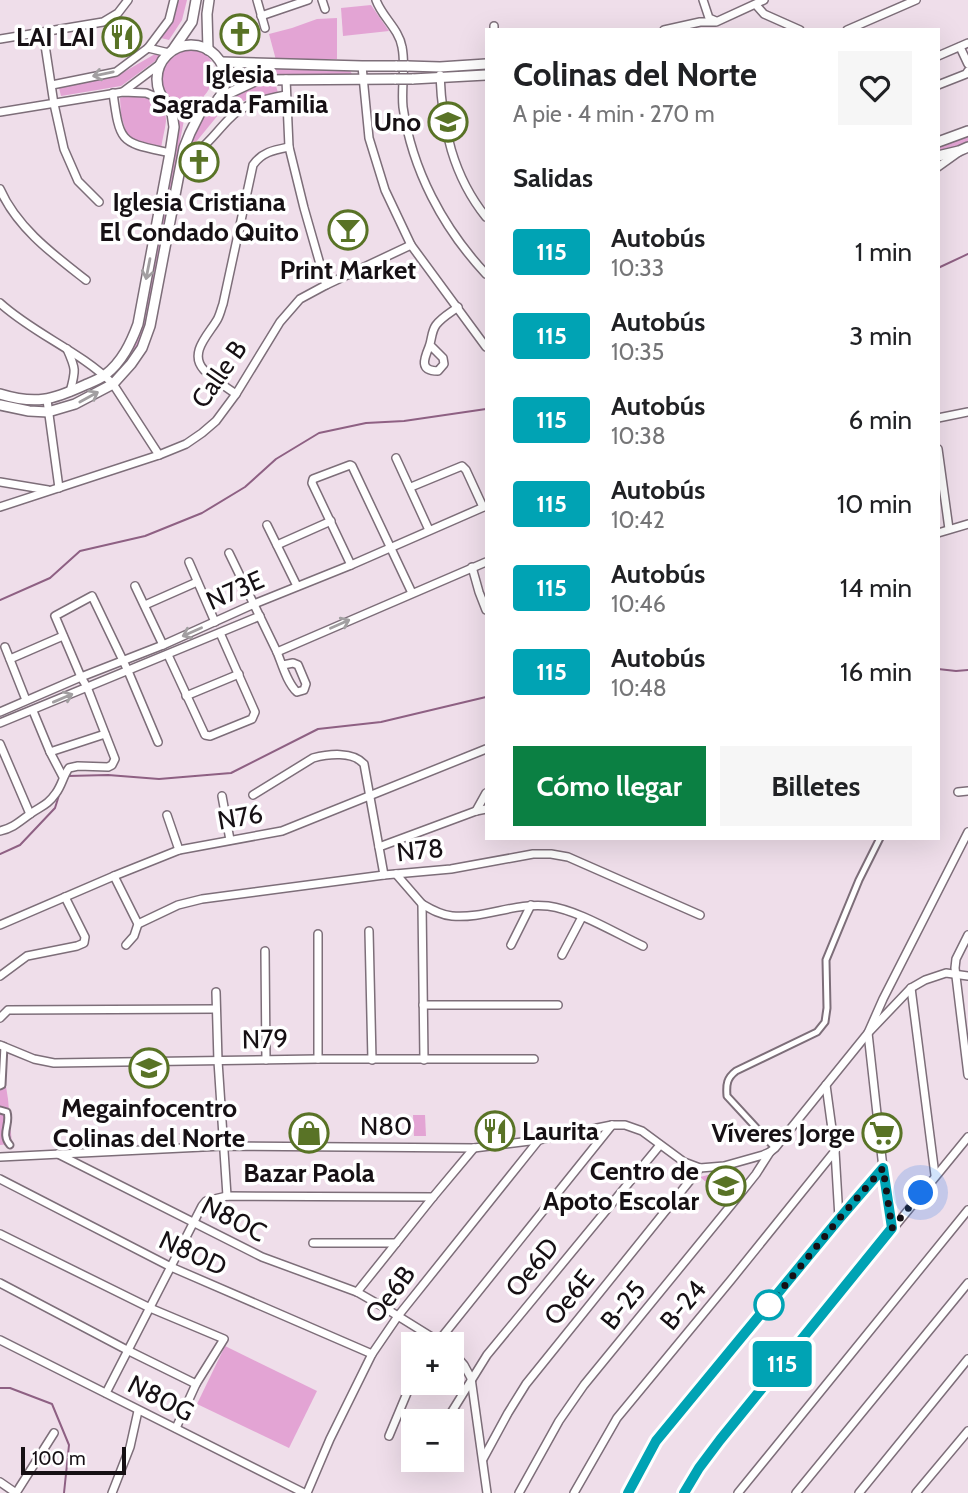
<!DOCTYPE html>
<html lang="es">
<meta charset="utf-8">
<style>
:root{--surface:#fff;--page:#f6f6f6;--text:#202124;--muted:#757577;--accent:#0b8043}
body{margin:0;font-family:Cabin,sans-serif;background:var(--page);color:var(--text);height:100vh;display:flex;flex-direction:column;font-size:26px;white-space:nowrap}
*{box-sizing:border-box;margin:0}
p{font-size:23px;color:var(--muted)}
.icon{flex:none;width:38px;height:38px;fill:none;stroke:currentColor;stroke-width:2;stroke-linecap:round;stroke-linejoin:round}
.map{position:relative;flex:1;overflow:hidden}
.sheet{position:absolute;left:485px;top:28px;width:455px;height:812px;display:flex;flex-direction:column;background:var(--surface);border-radius:0px;box-shadow:0 7px 28px #0002}
.sheet>*{flex:none}
.badge{padding:0 14px;border-radius:5px;font-size:24px;line-height:46px}
.buttons{position:absolute;left:401px;top:1332px;display:grid;gap:14px}
.buttons a{display:grid;place-items:center;width:63px;height:63px;border-radius:0px;background:var(--surface);box-shadow:0 7px 28px #0002;font-size:35px}
.scale{position:absolute;left:21px;bottom:18px;width:105px;box-sizing:border-box;padding-left:7px;border:4px solid #161014;border-top:0;font-size:19px;line-height:24px;white-space:nowrap;color:#161014;-webkit-text-stroke:5px #fff;paint-order:stroke}
.you{position:absolute;width:35px;height:35px;margin:-18px;border:5px solid #fff;border-radius:50%;background:#1a73e8;box-shadow:0 0 0 10px #1a73e833}
.map>.badge{position:absolute;translate:-50% -50%;box-shadow:0 0 0 4px #fff}
h2{padding:0 28px;font-size:26px;line-height:63px}
.round{display:grid;place-items:center;flex:none;width:74px;height:74px;border-radius:0px;background:var(--page)}
.summary{display:flex;align-items:center;justify-content:space-between;height:119px;padding:0 28px}
h1{font-size:33px;font-weight:800;line-height:52px}
.cta{display:flex;gap:14px;margin-top:auto;padding:14px 28px}
.cta a{flex:1;height:80px;border-radius:0px;background:var(--accent);color:#fff;font-size:28px;font-weight:800;line-height:80px;text-align:center}
.cta a+a{background:var(--page);color:var(--text)}
ul{padding:0;list-style:none}
li{display:flex;align-items:center;gap:21px;height:84px;padding:0 28px}
li div{flex:1}
li b{display:block;font-size:26px}
li em{font-style:normal}
li .badge{min-width:77px;font-weight:700;text-align:center}
.map>svg:first-child{display:block}
</style>
<div class="map">
<svg width="968" height="1493" viewBox="0 0 968 1493">
<rect width="100%" height="100%" fill="#efdeea"/>
<!-- green -->
<g fill="#e3a4d4">
<polygon points="177,0 187,0 182,20 169,40 161,38 172,20"/>
<polygon points="371,5 389,31 343,36 341,8"/>
<polygon points="337,18 337,59 276,60 269,34 292,28 317,19"/>
<path d="M 189,48 C 241,55 200,129 169,97 C 151,79 167,52 189,48 Z"/>
<polygon points="155,54 162,56 121,86 61,96 59,88 117,76"/>
<polygon points="226,64 233,67 349,69 352,74 242,76 227,85 228,71"/>
<polygon points="275,82 278,93 243,101 223,109 196,142 187,144 203,115 220,99 257,83"/>
<path d="M 129,95 C 145,95 167,102 166,121 C 165,130 162,140 161,149 L 140,142 L 127,135 L 121,115 L 120,98 Z"/>
<polygon points="178,119 184,120 145,325 138,345 117,375 112,371 140,324"/>
<polygon points="968,135 968,144 938,153 938,145"/>
<polygon points="0,1049 8,1099 12,1144 0,1145"/>
<polygon points="413,1115 425,1115 426,1136 414,1136"/>
<polygon points="708,1175 734,1195 729,1201 700,1177"/>
<polygon points="225,1346 317,1391 289,1448 197,1404"/>
</g>
<g fill="none" stroke-linecap="round" stroke-linejoin="round">
<!-- stream -->
<g stroke="#8e6083" stroke-width="2">
<polyline points="938,268 968,254"/>
<polyline points="0,600 50,578 80,551 145,536 202,513 245,487 276,459 319,433 366,423 404,421 486,409"/>
<polyline points="938,669 956,671 968,670"/>
<polyline points="68,776 108,775 159,779 231,773 318,729 381,722 486,697"/>
<polyline points="0,854 20,845 55,808 60,792"/>
<polyline points="0,1388 10,1388 52,1404 69,1445 64,1493"/>
</g>
<!-- pedestrian casing -->
<g stroke="#7d6e79" stroke-width="9">
<g id="pedestrian">
<polyline points="0,1086 2,1085 4,1046"/>
<path d="M 0,1110 L 7,1112 C 11,1124 0,1134 10,1145"/>
<path d="M 775,1148 L 727,1096 C 726,1084 727,1078 736,1071 L 817,1032 L 825,1022 L 827,1008 L 826,960 L 859,880 L 880,838"/>
</g>
</g>
<!-- minor casing -->
<g stroke="#7d6e79" stroke-width="10">
<g id="minor">
<polyline points="257,0 265,28"/>
<polyline points="322,0 325,9"/>
<path d="M 376,0 C 382,17 399,29 402,47 C 406,67 401,87 403,107 C 412,170 443,228 486,274"/>
<polyline points="703,0 709,18 716,21"/>
<polyline points="756,5 764,14 800,30"/>
<polyline points="261,16 308,0"/>
<polyline points="494,26 494,30"/>
<polyline points="664,30 700,22 716,22 764,0"/>
<polyline points="847,30 916,0"/>
<polyline points="43,32 54,104 64,149 78,181 99,202"/>
<polyline points="0,39 103,22 118,13 128,0"/>
<polyline points="960,47 968,64"/>
<polyline points="148,48 169,53"/>
<polyline points="938,56 968,43"/>
<polyline points="362,66 369,138 385,190 411,245 486,347"/>
<path d="M 440,75 C 442,127 453,176 486,217"/>
<polyline points="286,79 289,147 304,208 326,285"/>
<polyline points="52,85 116,72 148,48 169,20 174,0"/>
<polyline points="938,85 966,74 968,71"/>
<polyline points="124,91 160,64"/>
<path d="M 113,93 C 120,145 121,142 170,153"/>
<polyline points="0,112 123,92 146,93 164,100"/>
<path d="M 184,148 L 197,152 C 210,142 218,130 229,119 C 244,103 265,99 286,95"/>
<polyline points="938,167 959,152"/>
<path d="M 0,189 C 17,228 54,255 86,280"/>
<path d="M 0,303 C 34,334 80,351 113,384 L 159,455"/>
<path d="M 430,345 L 443,358 L 444,364 L 438,371 C 419,371 424,359 429,347 C 432,340 431,332 436,325 C 442,317 450,313 458,307"/>
<path d="M 67,349 C 76,369 76,370 70,392"/>
<path d="M 236,394 C 226,387 213,379 204,370 C 188,353 209,334 217,320 C 220,315 221,309 223,304 L 253,165 C 262,152 274,150 289,147"/>
<polyline points="47,400 59,488"/>
<polyline points="938,418 968,412"/>
<polyline points="938,449 949,529"/>
<polyline points="396,458 429,530"/>
<polyline points="0,482 48,490"/>
<polyline points="411,487 462,466 466,470 483,507"/>
<polyline points="0,507 159,455 186,444 202,433 216,421 236,394 280,322 300,299 326,285 411,245"/>
<polyline points="267,525 297,586"/>
<polyline points="938,533 968,524"/>
<polyline points="277,545 331,521"/>
<path d="M 229,553 L 277,652 C 282,664 287,683 297,692 L 304,690 L 306,684 L 298,665 L 293,663 L 283,665"/>
<polyline points="189,562 215,622"/>
<polyline points="351,565 312,483 313,479 350,465 352,466 412,593"/>
<polyline points="472,567 479,592 486,610"/>
<polyline points="135,586 163,645"/>
<polyline points="145,605 197,582"/>
<polyline points="5,647 26,700"/>
<polyline points="277,652 486,562"/>
<polyline points="168,655 205,735 210,736 252,719 255,712 220,633"/>
<polyline points="10,659 63,636"/>
<polyline points="186,696 239,674"/>
<polyline points="33,711 50,752 63,777"/>
<polyline points="0,712 81,677 163,645 254,604 351,565 486,506"/>
<polyline points="0,723 260,616"/>
<polyline points="0,744 30,814"/>
<polyline points="50,752 105,734"/>
<polyline points="958,792 968,791"/>
<path d="M 253,795 L 313,758 C 328,754 353,751 364,764 L 384,875"/>
<polyline points="222,796 230,840"/>
<polyline points="476,811 486,793"/>
<polyline points="167,815 179,850"/>
<path d="M 0,831 C 13,828 19,822 30,814 C 41,806 47,806 56,793 C 62,785 63,776 69,768 L 78,766 L 108,767 L 112,765 L 115,759 L 87,687 L 81,677 L 55,616 L 92,596 L 128,671 L 158,742"/>
<polyline points="379,847 476,811 486,809"/>
<polyline points="396,874 422,904 424,1060"/>
<polyline points="114,876 138,924 134,936 126,945"/>
<path d="M 422,904 C 432,910 441,915 452,916 C 484,919 516,902 548,906 C 578,910 615,933 643,946"/>
<polyline points="138,924 178,905 202,899 384,875 451,869 533,854 551,854 568,857 700,915"/>
<polyline points="0,925 114,876 179,850 282,831 486,749"/>
<polyline points="369,931 372,1060"/>
<polyline points="318,934 318,1059"/>
<polyline points="968,935 956,959 955,968 968,1075"/>
<polyline points="511,945 531,905"/>
<polyline points="265,951 266,1060"/>
<polyline points="562,955 582,917"/>
<polyline points="0,976 27,956 77,946 84,943 85,937 65,897"/>
<polyline points="911,988 935,1175"/>
<polyline points="216,992 218,1061 227,1196"/>
<polyline points="423,1005 558,1005"/>
<polyline points="0,1018 8,1010 216,1009"/>
<polyline points="0,1045 34,1059 54,1063 318,1059 534,1059"/>
<polyline points="826,1085 835,1151 839,1218"/>
<polyline points="58,1154 262,1257 357,1292 385,1308 443,1344"/>
<polyline points="0,1157 223,1146 474,1148 538,1140 612,1125 625,1125 642,1131 684,1162 700,1168 724,1166 763,1155 770,1152"/>
<polyline points="0,1179 171,1267 372,1354"/>
<polyline points="892,1228 883,1168 868,1033 883,999 968,832"/>
<polyline points="0,1234 150,1308 224,1339 196,1384 176,1428"/>
<polyline points="313,1243 396,1243"/>
<polyline points="0,1283 127,1350 196,1384"/>
<polyline points="357,1292 433,1197 474,1148"/>
<polyline points="0,1340 304,1493"/>
<polyline points="437,1343 612,1125"/>
<polyline points="452,1351 464,1365 471,1378 487,1493"/>
<polyline points="106,1393 202,1206 206,1201 227,1196 433,1197"/>
<polyline points="446,1421 487,1355 660,1145"/>
<polyline points="389,1436 407,1393 413,1382"/>
<polyline points="483,1459 508,1413 526,1384 700,1168"/>
<polyline points="0,1482 16,1493"/>
<polyline points="16,1493 54,1433"/>
<polyline points="112,1493 130,1447 138,1411"/>
<polyline points="307,1493 330,1439 372,1354 398,1316 538,1141"/>
<polyline points="519,1493 559,1421 584,1385 736,1199 756,1174 770,1152 775,1148 868,1033 911,988 925,980 946,973 968,976"/>
<polyline points="574,1493 617,1418 731,1280 835,1151"/>
<polyline points="628,1493 656,1441 839,1219 883,1168"/>
<polyline points="684,1493 699,1468 720,1440 968,1137"/>
<polyline points="738,1493 968,1210"/>
<polyline points="796,1493 968,1283"/>
<polyline points="859,1493 968,1359"/>
<polyline points="916,1493 968,1431"/>
</g>
</g>
<!-- tertiary casing -->
<g stroke="#7d6e79" stroke-width="12">
<g id="tertiary">
<circle cx="191" cy="79" r="34"/>
<polyline points="174,48 192,22 196,0"/>
<polyline points="208,50 207,14 209,0"/>
<polyline points="221,62 362,66 397,66"/>
<polyline points="407,66 440,67 486,64"/>
<polyline points="412,79 486,75"/>
<polyline points="219,98 257,80 396,79"/>
<polyline points="938,142 968,131"/>
<polyline points="938,156 959,151 968,147"/>
<path d="M 0,394 C 36,405 52,400 85,385 C 92,382 100,379 105,375 C 122,362 131,343 138,324 L 170,153 L 174,127 L 171,106"/>
<polyline points="0,405 29,411 48,412 75,404 113,384 131,364 142,348 150,326 184,148 190,133 201,111"/>
</g>
</g>
<!-- pedestrian -->
<use href="#pedestrian" stroke="#fff" stroke-width="5"/>
<!-- minor -->
<use href="#minor" stroke="#fff" stroke-width="7"/>
<!-- tertiary -->
<use href="#tertiary" stroke="#fff" stroke-width="9"/>
<!-- tertiary-bridge casing -->
<g stroke="#7d6e79" stroke-width="12" stroke-linecap="butt">
<g id="tertiary-bridge">
<polyline points="397,66 407,66"/>
<polyline points="396,79 412,79"/>
</g>
</g>
<!-- tertiary-bridge -->
<use href="#tertiary-bridge" stroke="#fff" stroke-width="9"/>
</g>
<!-- one-way arrows -->
<defs><path id="oneway-shaft" d="M-6 0H5M1.5-3L5.5 0L1.5 3" fill="none" stroke-width="1.6" stroke-linecap="round" stroke-linejoin="round" transform="scale(1.75)"/></defs>
<g stroke="#a29fa1">
<use href="#oneway-shaft" transform="translate(103 74) rotate(168)"/>
<use href="#oneway-shaft" transform="translate(148 269) rotate(101)"/>
<use href="#oneway-shaft" transform="translate(89 397) rotate(-29)"/>
<use href="#oneway-shaft" transform="translate(340 624) rotate(-24)"/>
<use href="#oneway-shaft" transform="translate(192 632) rotate(156)"/>
<use href="#oneway-shaft" transform="translate(63 698) rotate(-23)"/>
</g>
<g fill="none" stroke-linecap="round" stroke-linejoin="round">
<!-- line casing -->
<g stroke="#fff" stroke-width="16">
<polyline id="line" points="628,1493 656,1441 839,1219 883,1168 892,1228 720,1440 699,1468 684,1493"/>
</g>
<!-- line -->
<use href="#line" stroke="#00a3b4" stroke-width="10"/>
<!-- walk -->
<polyline stroke="#161014" stroke-width="7" stroke-dasharray="0 12.6" points="769,1305 839,1219 883,1168 892,1228 921,1193"/>
</g>
<!-- icons -->
<defs>
<g id="church-ring" transform="scale(2.0125)"><circle r="9.5" fill="#fff" stroke="#597326" stroke-width="1.5"/><path d="M-1.2-6h2.4v3.5h3.3v2.4h-3.3V6h-2.4V-.1h-3.3v-2.4h3.3Z" fill="#597326"/></g>
<g id="restaurant-ring" transform="scale(2.0125)"><circle r="9.5" fill="#fff" stroke="#597326" stroke-width="1.5"/><path d="M-5-6h1v4h1v-4h1v4h1v-4h1v5L-1.5 .5V6h-2V.5L-5-1ZM5-6V6H3V1.5H1.5Q1.5-4 5-6Z" fill="#597326"/></g>
<g id="university-ring" transform="scale(2.0125)"><circle r="9.5" fill="#fff" stroke="#597326" stroke-width="1.5"/><path d="M0-5L7-2L0 1L-7-2ZM-4 1L0 2.5L4 1V4Q0 6-4 4Z" fill="#597326"/></g>
<g id="bar-ring" transform="scale(2.0125)"><circle r="9.5" fill="#fff" stroke="#597326" stroke-width="1.5"/><path d="M-6-5H6L.8 .8V4.5H3.5V6h-7V4.5H-.8V.8Z" fill="#597326"/></g>
<g id="school-ring" transform="scale(2.0125)"><circle r="9.5" fill="#fff" stroke="#597326" stroke-width="1.5"/><path d="M0-5L7-2L0 1L-7-2ZM-4 1L0 2.5L4 1V4Q0 6-4 4Z" fill="#597326"/></g>
<g id="shop-ring" transform="scale(2.0125)"><circle r="9.5" fill="#fff" stroke="#597326" stroke-width="1.5"/><path d="M-5-2.5h2.3a2.7 3.5 0 0 1 5.4 0H5L5.5 6h-11ZM-1.5-2.5h3a1.5 2.3 0 0 0-3 0Z" fill="#597326"/></g>
<g id="supermarket-ring" transform="scale(2.0125)"><circle r="9.5" fill="#fff" stroke="#597326" stroke-width="1.5"/><path d="M-6-5.5h2.5l.6 2H6L4.5 2H-2.5L-4.4-4H-6ZM-1.5 3.2a1.3 1.3 0 1 0 .1 0ZM3 3.2a1.3 1.3 0 1 0 .1 0Z" fill="#597326"/></g>
</defs>
<g fill-rule="evenodd">
<use href="#church-ring" x="240" y="34"/>
<use href="#restaurant-ring" x="122" y="37"/>
<use href="#university-ring" x="448" y="122"/>
<use href="#church-ring" x="199" y="162"/>
<use href="#bar-ring" x="348" y="230"/>
<use href="#school-ring" x="149" y="1068"/>
<use href="#restaurant-ring" x="495" y="1131"/>
<use href="#shop-ring" x="309" y="1133"/>
<use href="#supermarket-ring" x="882" y="1133"/>
<use href="#school-ring" x="726" y="1186"/>
</g>
<!-- markers -->
<circle fill="#fff" stroke="#00a3b4" stroke-width="3.5" cx="769" cy="1305" r="14"/>
<g text-anchor="middle" dominant-baseline="central" stroke-width="7" stroke-linejoin="round" paint-order="stroke">
<!-- poi labels -->
<g font-size="26" font-weight="bold" fill="#161014" stroke="#fff">
<text x="95" y="37" text-anchor="end">LAI LAI</text>
<text x="240" y="74">Iglesia<tspan x="240" dy="30">Sagrada Familia</tspan></text>
<text x="421" y="122" text-anchor="end">Uno</text>
<text x="199" y="202">Iglesia Cristiana<tspan x="199" dy="30">El Condado Quito</tspan></text>
<text x="348" y="270">Print Market</text>
<text x="149" y="1108">Megainfocentro<tspan x="149" dy="30">Colinas del Norte</tspan></text>
<text x="522" y="1131" text-anchor="start">Laurita</text>
<text x="855" y="1133" text-anchor="end">Víveres Jorge</text>
<text x="699" y="1171" text-anchor="end">Centro de<tspan x="699" dy="30">Apoto Escolar</tspan></text>
<text x="309" y="1173">Bazar Paola</text>
</g>
<!-- street labels -->
<g font-size="26" fill="#161014" stroke="#fff">
<text transform="translate(219 374) rotate(-55)">Calle B</text>
<text transform="translate(235 590) rotate(-24)">N73E</text>
<text transform="translate(240 817) rotate(-10)">N76</text>
<text transform="translate(420 850) rotate(-6)">N78</text>
<text transform="translate(265 1039) rotate(-1)">N79</text>
<text x="386" y="1126">N80</text>
<text transform="translate(234 1219) rotate(27)">N80C</text>
<text transform="translate(193 1253) rotate(25)">N80D</text>
<text transform="translate(532 1267) rotate(-51)">Oe6D</text>
<text transform="translate(390 1294) rotate(-53)">Oe6B</text>
<text transform="translate(569 1297) rotate(-51)">Oe6E</text>
<text transform="translate(623 1305) rotate(-51)">B-25</text>
<text transform="translate(683 1305) rotate(-50)">B-24</text>
<text transform="translate(161 1398) rotate(27)">N80G</text>
</g>
</g>
</svg>
<div class="buttons">
<a>+</a>
<a>−</a>
</div>
<div class="scale">100 m</div>
<div class="you" style="left:921px;top:1193px"></div>
<b class="badge" style="left:782px;top:1364px;background:#00a3b4;color:#fff">115</b>
<section class="sheet">
<div class="summary"><div><h1>Colinas del Norte</h1><p>A pie · 4 min · 270 m</p></div><a class="round"><svg class="icon" aria-label="heart" viewBox="0 0 24 24"><path d="M12 20l-8-8c-3-5 5-10 8-4 3-6 11-1 8 4z"/></svg></a></div>
<h2>Salidas</h2>
<ul>
<li><span class="badge" style="background:#00a3b4;color:#fff">115</span><div><b>Autobús</b><p>10:33</p></div><em>1 min</em></li>
<li><span class="badge" style="background:#00a3b4;color:#fff">115</span><div><b>Autobús</b><p>10:35</p></div><em>3 min</em></li>
<li><span class="badge" style="background:#00a3b4;color:#fff">115</span><div><b>Autobús</b><p>10:38</p></div><em>6 min</em></li>
<li><span class="badge" style="background:#00a3b4;color:#fff">115</span><div><b>Autobús</b><p>10:42</p></div><em>10 min</em></li>
<li><span class="badge" style="background:#00a3b4;color:#fff">115</span><div><b>Autobús</b><p>10:46</p></div><em>14 min</em></li>
<li><span class="badge" style="background:#00a3b4;color:#fff">115</span><div><b>Autobús</b><p>10:48</p></div><em>16 min</em></li>
</ul>
<div class="cta"><a>Cómo llegar</a><a>Billetes</a></div>
</section>
</div>
